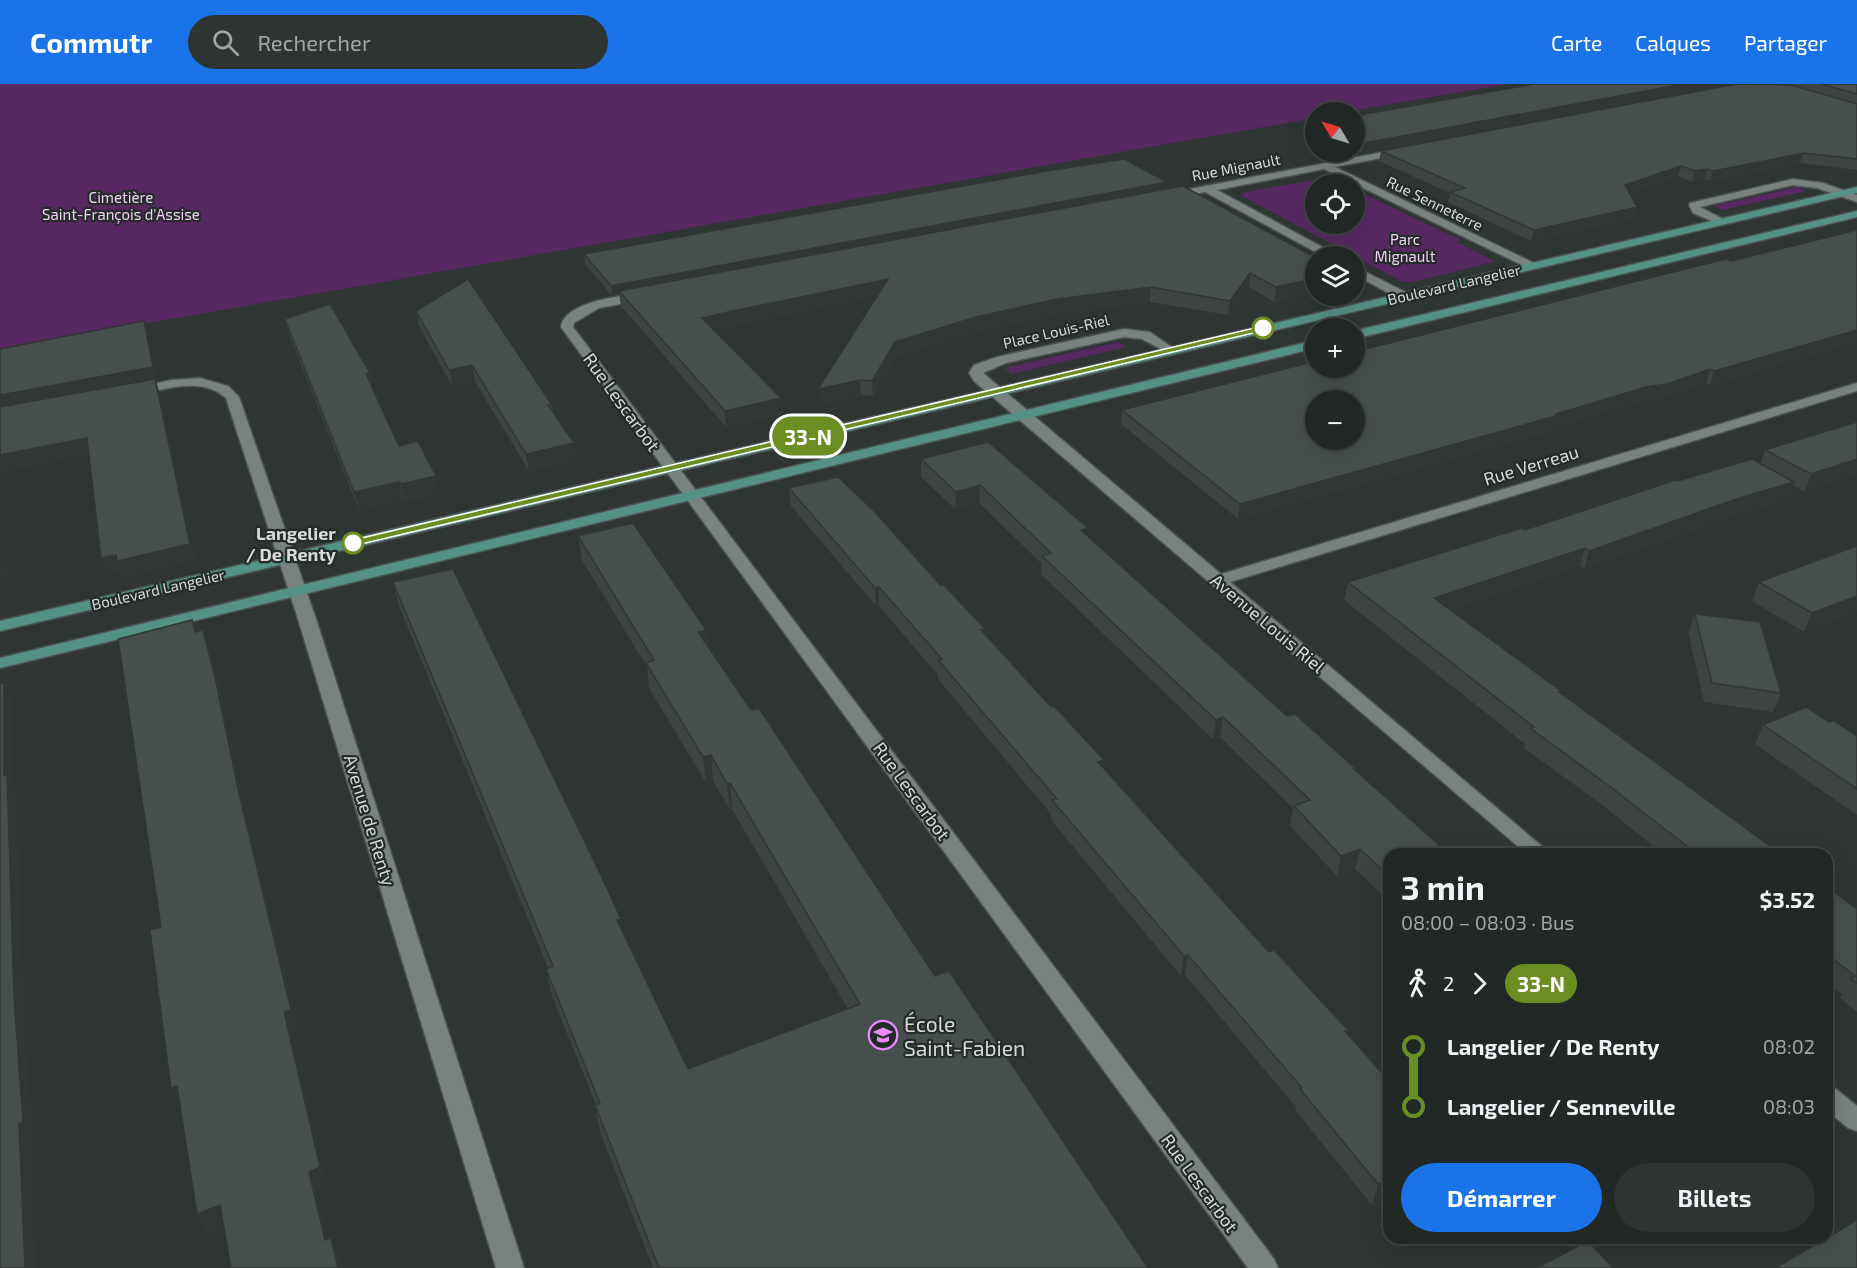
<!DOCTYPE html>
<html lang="fr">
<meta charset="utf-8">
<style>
:root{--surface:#222826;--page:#2e3432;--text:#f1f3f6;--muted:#a2a6a7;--line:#3f4443;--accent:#1a73e8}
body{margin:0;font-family:"Exo 2",sans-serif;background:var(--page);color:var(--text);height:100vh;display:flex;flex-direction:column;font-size:22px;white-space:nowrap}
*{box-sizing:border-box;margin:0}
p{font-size:20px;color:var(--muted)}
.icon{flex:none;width:33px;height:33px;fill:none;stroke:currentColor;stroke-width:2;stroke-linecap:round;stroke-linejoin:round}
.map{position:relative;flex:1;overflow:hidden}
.panel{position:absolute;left:1383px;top:764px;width:450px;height:396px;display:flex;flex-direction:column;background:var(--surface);border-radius:18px;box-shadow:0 6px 24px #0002,0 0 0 2px var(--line)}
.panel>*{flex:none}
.badge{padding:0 12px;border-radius:20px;font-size:21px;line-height:39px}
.needle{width:39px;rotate:308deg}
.tools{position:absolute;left:1305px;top:18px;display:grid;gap:12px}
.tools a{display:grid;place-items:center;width:60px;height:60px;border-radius:50%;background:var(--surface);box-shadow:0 6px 24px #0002,0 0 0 2px var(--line);font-size:30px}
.map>.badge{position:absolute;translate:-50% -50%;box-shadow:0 0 0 3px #fff}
.legs{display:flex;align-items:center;gap:9px;height:66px;padding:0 18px;font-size:20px}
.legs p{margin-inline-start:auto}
.overview{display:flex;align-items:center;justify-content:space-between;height:102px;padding:0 18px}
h1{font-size:33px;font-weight:700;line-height:45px}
.cta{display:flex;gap:12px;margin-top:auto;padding:12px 18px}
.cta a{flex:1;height:69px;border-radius:36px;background:var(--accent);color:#fff;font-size:24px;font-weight:700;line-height:69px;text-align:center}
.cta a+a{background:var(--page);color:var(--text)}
ul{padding:0 18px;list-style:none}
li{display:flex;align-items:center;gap:21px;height:60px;font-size:22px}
li i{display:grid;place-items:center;width:9px;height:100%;margin:0 8px;background:currentColor}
li i::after{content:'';width:15px;height:15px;margin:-8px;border:4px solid;border-radius:50%;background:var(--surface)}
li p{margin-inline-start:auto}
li:first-child i{background:linear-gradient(#0000 50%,currentColor 0)}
li:last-child i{background:linear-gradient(currentColor 50%,#0000 0)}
header{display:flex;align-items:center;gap:36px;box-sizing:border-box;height:84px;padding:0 30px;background:var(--accent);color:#fff}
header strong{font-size:28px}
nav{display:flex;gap:33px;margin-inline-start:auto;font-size:21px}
.search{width:420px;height:54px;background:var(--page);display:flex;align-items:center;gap:15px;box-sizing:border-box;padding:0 21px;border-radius:33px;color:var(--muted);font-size:22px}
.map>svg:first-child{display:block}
</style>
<header>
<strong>Commutr</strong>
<div class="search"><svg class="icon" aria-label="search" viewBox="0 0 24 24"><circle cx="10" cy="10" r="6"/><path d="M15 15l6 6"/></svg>Rechercher</div>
<nav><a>Carte</a><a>Calques</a><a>Partager</a></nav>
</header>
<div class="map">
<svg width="1857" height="1184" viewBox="0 0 1857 1184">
<rect width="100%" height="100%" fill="#2e3533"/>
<!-- green -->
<g fill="#582863">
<polygon points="0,0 1508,0 1345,28 1316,28 1315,34 0,265"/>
<polygon points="1319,95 1336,97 1344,100 1316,100 1316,140 1354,140 1355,106 1461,156 1456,158 1490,175 1493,178 1412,198 1401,197 1242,112 1246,108"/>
<polygon points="1797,103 1806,107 1723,126 1714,122"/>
<polygon points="1118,258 1126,263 1012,290 1004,284"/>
</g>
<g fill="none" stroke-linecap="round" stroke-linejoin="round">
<!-- minor casing -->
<g stroke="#4c5251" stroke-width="3">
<g id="minor">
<polygon points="1404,64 1409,67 1407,69 1335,83 1536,180 1536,184 1528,184 1324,85 1217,106 1335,170 1336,172 1323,172 1205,108 1169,115 1164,112 1169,109"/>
<polygon points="1793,95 1823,99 1857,111 1857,118 1817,104 1793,101 1700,123 1725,136 1726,138 1721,141 1693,129 1689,121 1690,119"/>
<polygon points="1354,182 1407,209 1409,212 1403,216 1399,215 1354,190"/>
<path d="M 644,208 L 648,209 L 648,215 L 599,224 L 574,239 L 573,243 L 1274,1175 L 1278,1184 L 1248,1184 L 561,243 C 565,217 623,212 644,208 Z"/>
<polygon points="1124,245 1150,248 1176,266 1170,270 1142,255 1124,253 1006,279 983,289 1221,490 1857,299 1857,307 1230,498 1551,770 1527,770 974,297 969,289 974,281 997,273"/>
<path d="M 200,294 L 228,302 L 239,313 L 316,535 L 524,1184 L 496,1184 L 298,535 L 226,314 C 201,291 163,306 134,312 L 127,308 L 129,305 L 172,296 Z"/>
<polygon points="1827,1002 1836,1005 1857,1022 1857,1047 1848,1044 1827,1026"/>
</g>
</g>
<!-- major casing -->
<g stroke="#4c5251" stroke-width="3">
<g id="major">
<polygon points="1857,103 1857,109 0,547 0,537"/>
<polygon points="1857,127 1857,133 1354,255 1354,247"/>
<polygon points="1316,256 1316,264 0,584 0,574"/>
</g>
</g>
<!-- minor -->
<use href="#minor" fill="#79827f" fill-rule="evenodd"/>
<!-- major -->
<use href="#major" fill="#549285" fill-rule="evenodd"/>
</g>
<!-- wall -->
<g fill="#3d4442">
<polygon points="1535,0 1362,69 1354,66 1354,32"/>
<polygon points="1737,0 1857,0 1857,86 1800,79 1710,97 1704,95 1692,98 1678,92 1629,109 1637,123 1634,134 1531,157 1448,118 1450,109 1379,77 1381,67"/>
<polygon points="1167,98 1166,105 1316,174 1316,208 1274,218 1249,203 1228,231 1150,218 1056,230 976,248 896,273 873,312 861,311 819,321 878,212 729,243 714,247 781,314 782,330 726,343 621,222 619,210 612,212 585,180 584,170"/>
<polygon points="1857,146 1857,258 1710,301 1706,299 1663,314 1641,317 1556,343 1555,346 1238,435 1121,340 1122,326"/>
<polygon points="416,227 552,321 553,329 574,359 577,376 529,387 475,298 452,302 419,242"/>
<polygon points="285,235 374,305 373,305 399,362 440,409 405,418 404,415 359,426 289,250"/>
<polygon points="1857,338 1804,408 1793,401 1788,415 1733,432 1584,485 1580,482 1450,526 1561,609 1781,770 1663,770 1601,720 1524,664 1525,660 1344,516 1348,498 1525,446 1678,397 1760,380 1765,366"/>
<polygon points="988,358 1087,451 1287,632 1356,685 1355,686 1389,770 1389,817 1355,785 1337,792 1290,742 1293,724 1220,653 1213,655 1041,490 1041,479 979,419 955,425 921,393 921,375"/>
<polygon points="789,404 985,551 1051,623 1104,676 1103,684 1269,868 1348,946 1347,950 1389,1113 1372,1121 1295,1026 1296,1023 1185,891 1181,892 1051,736 1051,730 938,595 938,591 879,522 876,522 791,422"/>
<polygon points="578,452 706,546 708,561 751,626 935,892 1148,1184 653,1184 600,1048 595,1021 596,1021 552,912 546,885 548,884 399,522 393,498 621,835 624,851 688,985 848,925 732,725 730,726 713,697 706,699 649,604 647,583 582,476"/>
<polygon points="1857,462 1857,527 1804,548 1752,517 1759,498"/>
<polygon points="1695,530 1781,609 1773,628 1704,618 1688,548"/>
<polygon points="1829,638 1857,652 1857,731 1755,660 1763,641"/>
<polygon points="1827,803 1857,825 1857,928 1840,914 1842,910 1827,899"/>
</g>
<!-- shaded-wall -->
<g fill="#323736">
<polygon points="1683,0 1729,0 1362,69 1364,59"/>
<polygon points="1804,69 1800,79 1710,97 1713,87"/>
<polygon points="1681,82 1678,92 1622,112 1625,101"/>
<polygon points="1707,85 1704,95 1692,98 1695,87"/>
<polygon points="1167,98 1166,107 619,207 619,210 612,212 611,202"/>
<polygon points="1637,123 1634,134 1531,157 1534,146"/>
<polygon points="1250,189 1249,203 1228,231 1230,217"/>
<polygon points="1316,194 1316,208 1274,218 1276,203"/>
<polygon points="888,195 889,210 703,249 702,234"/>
<polygon points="1151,203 1150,218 1056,230 976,248 896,273 873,312 872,297 895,258 976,233 1057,215"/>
<polygon points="144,237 148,252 158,298 156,298 160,310 196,477 124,494 122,488 107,491 101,474 156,298 0,328 0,311"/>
<polygon points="1857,246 1857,258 1710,301 1714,287"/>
<polygon points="472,281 475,298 452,302 449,286"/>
<polygon points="1710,285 1706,299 1663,314 1641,317 1556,343 1555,346 1238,435 1240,420 1556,330 1646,303"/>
<polygon points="370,289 374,305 370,306 366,290"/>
<polygon points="860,296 861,311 819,321 818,305"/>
<polygon points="781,314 782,330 726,343 725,327"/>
<polygon points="87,354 93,370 0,389 0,371"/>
<polygon points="574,359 577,376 529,387 526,370"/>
<polygon points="1857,375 1857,390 1804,408 1811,390"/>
<polygon points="436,392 440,409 405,418 401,400"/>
<polygon points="399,398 404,415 359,426 354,408"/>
<polygon points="1794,398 1788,415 1733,432 1584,485 1589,467 1739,414"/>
<polygon points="980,401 979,419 955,425 956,408"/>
<polygon points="1088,444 1087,462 1081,446"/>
<polygon points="1585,464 1580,482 1430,533 1434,514"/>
<polygon points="4,475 12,493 0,499 0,477"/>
<polygon points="879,503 879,522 876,522 875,504"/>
<polygon points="1857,512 1857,527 1804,548 1812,529"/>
<polygon points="203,546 210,565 222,612 245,725 299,946 291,949 328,1104 317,1108 333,1177 325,1156 309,1088 284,928 238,705"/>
<polygon points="706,546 708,570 698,548"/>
<polygon points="4,599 13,618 13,702 17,710 24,934 34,1059 31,1060 36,1184 25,1184 4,691"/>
<polygon points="1223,633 1220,653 1213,655 1216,636"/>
<polygon points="711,671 713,697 706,699 703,673"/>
<polygon points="1104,676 1102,696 1098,678"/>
<polygon points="730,699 732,725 730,726 727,700"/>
<polygon points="1360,765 1355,785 1337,792 1341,772"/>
<polygon points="621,835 626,861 617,836"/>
<polygon points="1188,871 1185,891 1181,892 1184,872"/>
<polygon points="177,1002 181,1025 171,1004"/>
<polygon points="1389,1095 1389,1113 1372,1121 1378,1100"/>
<polygon points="220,1121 229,1142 207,1150 197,1130"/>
<polygon points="331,1154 339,1174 342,1184 338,1184"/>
</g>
<!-- building -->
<g fill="#474f4d" stroke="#323736" stroke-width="1.5" fill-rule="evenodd">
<polygon points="1535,0 1683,0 1364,59 1354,55 1354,32"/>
<polygon points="1737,0 1791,1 1857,20 1857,75 1804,69 1713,87 1707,85 1695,87 1681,82 1625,101 1637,123 1534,146 1450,108 1465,104 1381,67"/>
<polygon points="1821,0 1857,0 1857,10"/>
<polygon points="1124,75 1167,98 611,202 584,170 1047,87"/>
<polygon points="1183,102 1316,174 1316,194 1276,203 1250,189 1230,217 1151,203 1057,215 976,233 895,258 872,297 860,296 818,305 888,195 728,228 702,234 781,314 725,327 619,207"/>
<path d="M 1857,146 L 1857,246 L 1714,287 L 1710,285 L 1667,300 L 1646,303 L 1556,330 L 1559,331 L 1240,420 L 1122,326 L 1316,277 L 1316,284 L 1354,284 L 1354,268 L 1726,175 L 1731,177 ZM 1316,316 L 1354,316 L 1354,356 L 1316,356 Z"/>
<polygon points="468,195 552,321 548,321 574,359 526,370 472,281 449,286 416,227"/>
<polygon points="330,220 370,289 366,290 399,362 418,357 436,392 401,400 399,398 354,408 285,235"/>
<polygon points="144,237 153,283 0,311 0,265"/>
<polygon points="155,295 190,460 117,477 116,471 101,474 87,354 0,371 0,323"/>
<polygon points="1857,338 1857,375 1811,390 1765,366"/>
<polygon points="988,358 1088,444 1081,446 1287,632 1295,630 1356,685 1354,685 1449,770 1389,770 1389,792 1360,765 1341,772 1294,722 1310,716 1223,633 1216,636 1042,472 1051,469 980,401 956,408 921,375"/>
<polygon points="1752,375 1794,398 1739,414 1589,467 1585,464 1434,514 1561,607 1559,608 1781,770 1697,770 1608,701 1530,644 1534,643 1348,498 1522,444 1525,446 1676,396 1678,397"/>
<polygon points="838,393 874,427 941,502 944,501 985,545 981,546 1051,623 1054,622 1104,676 1098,678 1269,868 1274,866 1348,946 1345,947 1389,997 1389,1095 1378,1100 1300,1005 1302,1004 1188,871 1184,872 1052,716 1057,715 938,576 942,575 879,503 875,504 789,404"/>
<polygon points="633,439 706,546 698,548 751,626 759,624 935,892 949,887 1148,1184 659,1184 595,1021 600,1019 546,885 553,882 393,498 453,485 605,800 621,835 617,836 688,985 860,920 730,699 727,700 711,671 703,673 646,579 654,576 578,452"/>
<polygon points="1857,462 1857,512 1812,529 1759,498"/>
<polygon points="1695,530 1760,538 1781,609 1712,599"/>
<polygon points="192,536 195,548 203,546 215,593 238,705 291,926 284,928 320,1083 309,1088 325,1156 331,1154 338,1184 231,1184 220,1121 197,1130 177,1002 171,1004 150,846 161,843 118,555"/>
<polygon points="4,599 4,691 7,690 14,913 23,1038 19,1040 25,1184 0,1184 0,600"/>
<polygon points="1806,623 1829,638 1834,637 1857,652 1857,705 1763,641"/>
<polygon points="1827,803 1857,825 1857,899 1850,894 1855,892 1827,870"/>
<polygon points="1857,1136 1857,1184 1775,1184 1827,1154"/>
<polygon points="1588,1157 1613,1184 1537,1184"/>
</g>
<!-- line-1 -->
<polygon fill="#6b8e23" stroke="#fff" stroke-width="1.5" points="1263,242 1266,243 1266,246 353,462 348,459 353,456"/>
<!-- icons -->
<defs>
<g id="school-ring" transform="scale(1.5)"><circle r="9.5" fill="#242b29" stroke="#e98dfe" stroke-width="1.5"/><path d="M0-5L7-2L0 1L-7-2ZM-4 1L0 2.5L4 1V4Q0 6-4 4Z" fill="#e98dfe"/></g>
</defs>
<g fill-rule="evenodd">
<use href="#school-ring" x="883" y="951"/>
</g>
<!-- markers -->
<g fill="#fff" stroke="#6b8e23" stroke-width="3">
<circle cx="1263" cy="244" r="10"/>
<circle cx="353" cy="459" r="10"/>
</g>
<g text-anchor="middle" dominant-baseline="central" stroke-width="4.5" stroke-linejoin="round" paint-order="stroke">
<!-- far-street labels -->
<g font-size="15" fill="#d7dcdb" stroke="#242b29">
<text transform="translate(1236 83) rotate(-11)">Rue Mignault</text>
<text transform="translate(1435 119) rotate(26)">Rue Senneterre</text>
<text transform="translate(1454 200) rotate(-13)">Boulevard Langelier</text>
<text transform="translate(1056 247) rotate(-13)">Place Louis-Riel</text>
<text transform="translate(158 505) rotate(-13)">Boulevard Langelier</text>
</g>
<!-- far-park labels -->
<g font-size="15" fill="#eed0f4" stroke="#242b29">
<text x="121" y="113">Cimetière<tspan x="121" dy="17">Saint-François d'Assise</tspan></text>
<text x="1405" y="155">Parc<tspan x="1405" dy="17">Mignault</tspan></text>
</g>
<!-- street labels -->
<g font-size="18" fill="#d7dcdb" stroke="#242b29">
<text transform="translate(622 318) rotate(54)">Rue Lescarbot</text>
<text transform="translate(1531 381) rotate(-17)">Rue Verreau</text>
<text transform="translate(1268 539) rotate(40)">Avenue Louis Riel</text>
<text transform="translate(912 707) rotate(54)">Rue Lescarbot</text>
<text transform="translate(370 736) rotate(73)">Avenue de Renty</text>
<text transform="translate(1200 1099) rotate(54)">Rue Lescarbot</text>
</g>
<!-- stop labels -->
<g font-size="18" font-weight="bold" fill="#d7dcdb" stroke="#242b29" text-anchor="end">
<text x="336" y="449">Langelier<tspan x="336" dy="21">/ De Renty</tspan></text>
</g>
<!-- near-poi labels -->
<g font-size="21" fill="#d7dcdb" stroke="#242b29" text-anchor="start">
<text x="904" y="939">École<tspan x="904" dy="24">Saint-Fabien</tspan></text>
</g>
</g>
</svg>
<div class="tools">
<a><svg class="needle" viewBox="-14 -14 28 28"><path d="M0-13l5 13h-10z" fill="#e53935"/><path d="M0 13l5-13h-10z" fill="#a2a6a7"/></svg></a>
<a><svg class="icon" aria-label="locate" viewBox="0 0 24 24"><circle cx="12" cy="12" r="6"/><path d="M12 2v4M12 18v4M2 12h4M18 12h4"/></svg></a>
<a><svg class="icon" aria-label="layers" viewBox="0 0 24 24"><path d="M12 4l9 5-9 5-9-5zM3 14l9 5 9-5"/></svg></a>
<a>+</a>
<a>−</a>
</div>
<b class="badge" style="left:808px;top:352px;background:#6b8e23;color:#fff">33-N</b>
<section class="panel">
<div class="overview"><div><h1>3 min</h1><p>08:00 – 08:03 · Bus</p></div><b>$3.52</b></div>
<div class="legs"><svg class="icon" aria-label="walk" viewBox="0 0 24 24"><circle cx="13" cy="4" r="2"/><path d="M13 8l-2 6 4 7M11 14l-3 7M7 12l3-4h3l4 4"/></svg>2<svg class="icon" aria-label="forward" viewBox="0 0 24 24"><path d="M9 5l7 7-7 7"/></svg><b class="badge" style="background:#6b8e23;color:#fff">33-N</b></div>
<ul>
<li><i style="color:#6b8e23"></i><b>Langelier / De Renty</b><p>08:02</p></li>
<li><i style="color:#6b8e23"></i><b>Langelier / Senneville</b><p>08:03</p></li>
</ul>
<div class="cta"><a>Démarrer</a><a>Billets</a></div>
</section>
</div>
